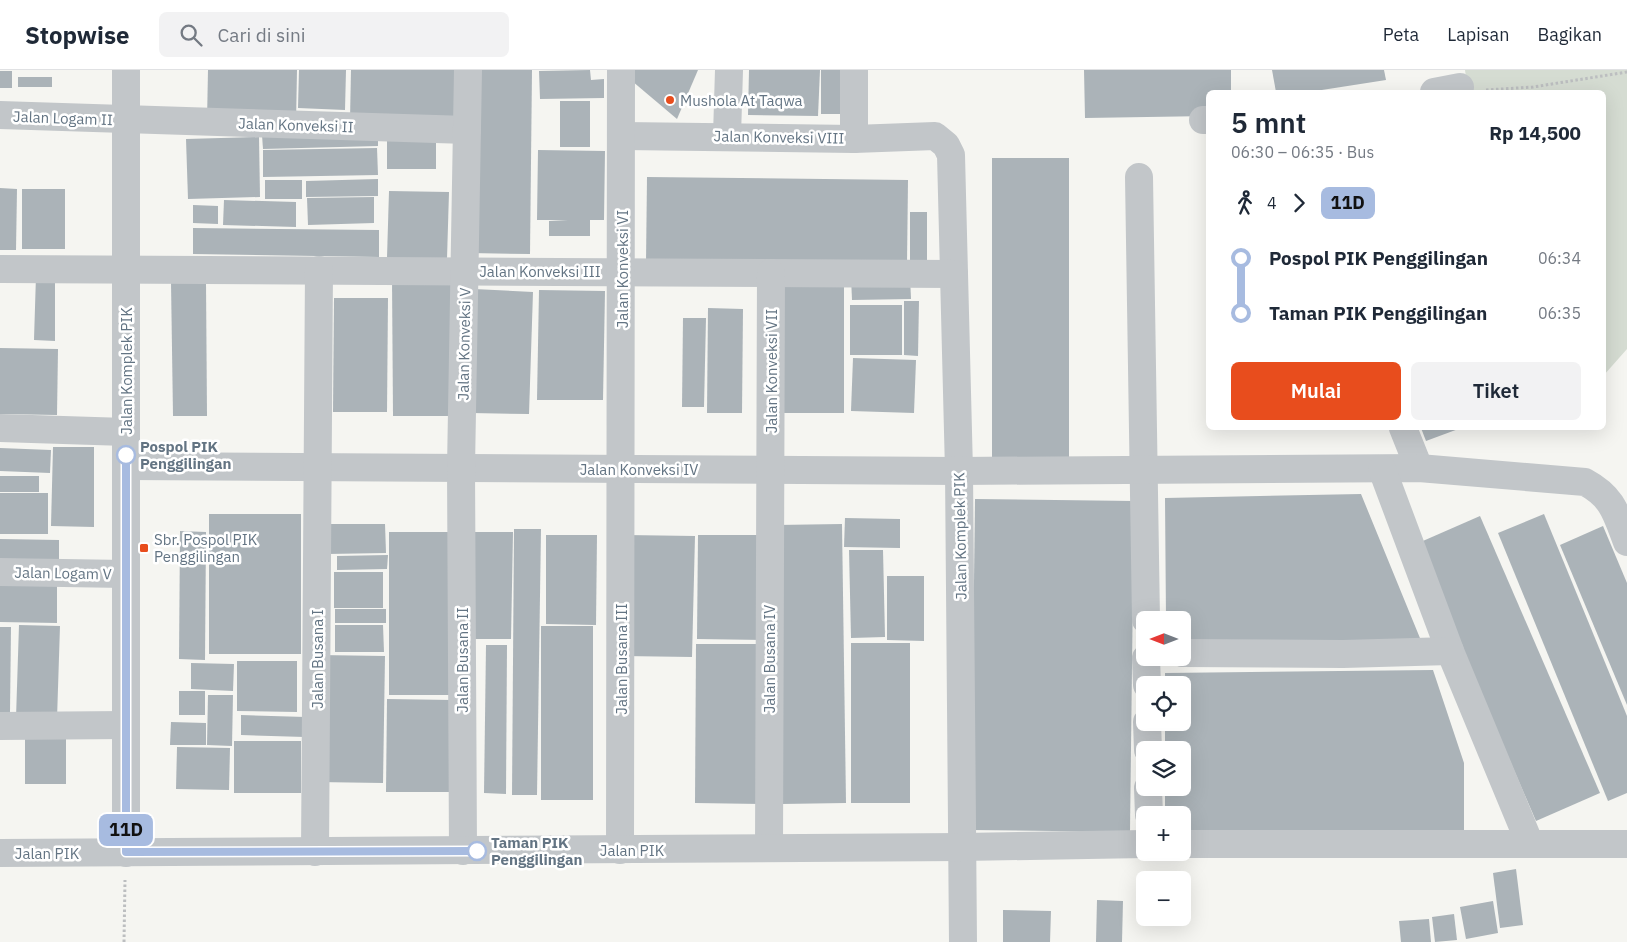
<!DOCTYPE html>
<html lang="id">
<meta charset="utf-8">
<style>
:root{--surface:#fff;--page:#f2f2f3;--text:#1f2937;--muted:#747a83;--line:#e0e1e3;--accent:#e84d1d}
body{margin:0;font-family:"IBM Plex Sans",sans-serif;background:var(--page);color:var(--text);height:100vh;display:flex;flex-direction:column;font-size:19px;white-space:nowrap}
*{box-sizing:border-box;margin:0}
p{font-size:16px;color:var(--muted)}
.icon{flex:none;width:28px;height:28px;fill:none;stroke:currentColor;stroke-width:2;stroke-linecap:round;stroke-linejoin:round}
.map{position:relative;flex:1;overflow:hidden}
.side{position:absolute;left:1206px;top:20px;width:400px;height:340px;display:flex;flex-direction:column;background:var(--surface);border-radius:8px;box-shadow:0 5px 20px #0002}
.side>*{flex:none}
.badge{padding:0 10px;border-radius:8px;font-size:18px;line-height:32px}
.needle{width:32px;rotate:270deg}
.buttons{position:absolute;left:1136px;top:541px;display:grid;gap:10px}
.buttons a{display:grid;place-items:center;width:55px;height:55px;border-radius:8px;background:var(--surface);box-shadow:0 5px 20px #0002;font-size:25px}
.map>.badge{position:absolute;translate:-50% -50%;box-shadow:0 0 0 2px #fff}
.legs{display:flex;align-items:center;gap:8px;height:55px;padding:0 25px;font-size:16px}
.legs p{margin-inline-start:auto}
.summary{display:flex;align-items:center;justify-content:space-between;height:85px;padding:0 25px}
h1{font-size:28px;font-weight:600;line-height:38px}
.primary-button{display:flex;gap:10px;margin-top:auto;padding:10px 25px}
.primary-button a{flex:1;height:58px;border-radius:8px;background:var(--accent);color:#fff;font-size:20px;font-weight:600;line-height:58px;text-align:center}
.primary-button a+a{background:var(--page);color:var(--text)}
ul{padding:0 25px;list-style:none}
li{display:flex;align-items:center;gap:18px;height:55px;font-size:19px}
li i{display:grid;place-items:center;width:8px;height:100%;margin:0 6px;background:currentColor}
li i::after{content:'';width:12px;height:12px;margin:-6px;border:4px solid;border-radius:50%;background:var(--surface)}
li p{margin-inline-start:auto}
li:first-child i{background:linear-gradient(#0000 50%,currentColor 0)}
li:last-child i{background:linear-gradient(currentColor 50%,#0000 0)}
header{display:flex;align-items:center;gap:30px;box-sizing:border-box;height:70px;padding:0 25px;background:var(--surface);border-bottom:1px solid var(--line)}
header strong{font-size:24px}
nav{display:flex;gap:28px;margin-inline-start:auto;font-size:18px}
.search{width:350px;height:45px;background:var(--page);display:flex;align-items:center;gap:12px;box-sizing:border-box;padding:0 18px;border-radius:8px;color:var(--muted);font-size:19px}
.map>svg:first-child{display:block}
</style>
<header>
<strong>Stopwise</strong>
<div class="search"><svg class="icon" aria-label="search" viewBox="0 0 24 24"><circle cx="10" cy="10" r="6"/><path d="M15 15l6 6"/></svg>Cari di sini</div>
<nav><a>Peta</a><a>Lapisan</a><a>Bagikan</a></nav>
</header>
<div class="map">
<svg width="1627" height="872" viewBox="0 0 1627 872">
<rect width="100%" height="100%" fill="#f5f5f1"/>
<!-- green -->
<polygon fill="#d5dcd2" points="1465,0 1627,0 1627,279 1604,305 1604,22 1468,22"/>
<!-- building -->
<g fill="#abb3b8">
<polygon points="208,0 297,0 296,53 207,51"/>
<polygon points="299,0 346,0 345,40 298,38"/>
<polygon points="351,0 456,0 456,52 350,50"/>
<polygon points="472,0 532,0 530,184 469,183"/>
<polygon points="590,0 591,10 604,9 604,28 540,29 539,1"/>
<polygon points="635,0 698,0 677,49 632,11"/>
<polygon points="749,0 820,0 818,46 748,45"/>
<rect x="821" y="0" width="21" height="44"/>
<polygon points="1084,0 1231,0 1231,22 1209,22 1209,46 1085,48"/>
<polygon points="1272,0 1384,0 1386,10 1309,22 1276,22"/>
<rect x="0" y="1" width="12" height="17"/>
<rect x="18" y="7" width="34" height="10"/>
<rect x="560" y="31" width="30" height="46"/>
<polygon points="378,63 378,76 263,79 262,65"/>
<rect x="387" y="65" width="49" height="34"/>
<polygon points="259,67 260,127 188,129 186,69"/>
<polygon points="377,78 378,105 263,107 263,80"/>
<polygon points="538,80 605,81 604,150 590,150 590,166 549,166 549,151 568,150 537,150"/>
<rect x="992" y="88" width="77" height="302"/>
<polygon points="647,107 908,110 907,195 646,193"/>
<polygon points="378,109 378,126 306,127 306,111"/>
<rect x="265" y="110" width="37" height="19"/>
<polygon points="0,118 17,119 16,180 0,180"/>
<rect x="22" y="119" width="43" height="60"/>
<polygon points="389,121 449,122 447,189 387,188"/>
<polygon points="374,127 374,153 308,155 307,128"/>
<polygon points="224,130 296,132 296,157 223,155"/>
<polygon points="193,135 218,136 218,154 193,153"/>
<rect x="910" y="142" width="17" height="52"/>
<polygon points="193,158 379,160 379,187 193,184"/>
<polygon points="36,205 55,209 55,271 34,270"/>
<polygon points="910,206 911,229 852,230 851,207"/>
<rect x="772" y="207" width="72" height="136"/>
<polygon points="392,209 451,209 453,346 393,346"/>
<polygon points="171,212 206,212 207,346 173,346"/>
<polygon points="474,219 533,222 529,344 471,343"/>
<polygon points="539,220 605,221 603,330 537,330"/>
<polygon points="334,228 388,228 387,342 333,342"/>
<polygon points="904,231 919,231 918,286 904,285"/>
<rect x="850" y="235" width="52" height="50"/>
<polygon points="708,238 743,239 742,343 707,343"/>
<polygon points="683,248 706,248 704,337 682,337"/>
<polygon points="0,278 58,279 57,345 0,344"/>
<polygon points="853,288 916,290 914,343 851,341"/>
<polygon points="1421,358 1461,358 1426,371"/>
<polygon points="53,377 94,377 94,457 51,456"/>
<polygon points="0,378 51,380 50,403 0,401"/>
<rect x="0" y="406" width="39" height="16"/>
<rect x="0" y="423" width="48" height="41"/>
<polygon points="1361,424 1422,573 1182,575 1182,550 1166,550 1165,428"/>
<polygon points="975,429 1134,431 1130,762 971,760"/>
<rect x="209" y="444" width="92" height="140"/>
<polygon points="1544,444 1627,646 1627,723 1608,731 1498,463"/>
<polygon points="1480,446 1600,723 1536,751 1416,474"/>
<polygon points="845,448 900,449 900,478 844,477"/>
<polygon points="326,454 385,454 386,483 327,484"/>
<polygon points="842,454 846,733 781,734 776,455"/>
<polygon points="1603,456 1627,513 1627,635 1560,475"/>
<polygon points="514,459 541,459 537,725 512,725"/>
<polygon points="180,461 206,462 205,590 179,589"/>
<rect x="389" y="462" width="65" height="163"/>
<polygon points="474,462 513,462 511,569 473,569"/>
<polygon points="546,465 597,465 596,555 546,554"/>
<polygon points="626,465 695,466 692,587 623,586"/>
<polygon points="698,465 766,465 765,570 697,569"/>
<polygon points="0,469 59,470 59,490 0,490"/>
<polygon points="849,480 883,480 885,567 851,568"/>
<polygon points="388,485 387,499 337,500 337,486"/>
<rect x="334" y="502" width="49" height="36"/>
<polygon points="0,506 57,506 57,553 0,552"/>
<polygon points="887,506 924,506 924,571 887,570"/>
<rect x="335" y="539" width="51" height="14"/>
<polygon points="19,555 60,556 57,649 16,648"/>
<polygon points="335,555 383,555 384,582 335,582"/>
<rect x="541" y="556" width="52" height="174"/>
<polygon points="0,557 11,557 10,642 0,642"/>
<rect x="851" y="573" width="59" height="160"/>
<polygon points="696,574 762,574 761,734 695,733"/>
<polygon points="486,575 507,575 506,724 484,723"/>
<polygon points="319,585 385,586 383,713 317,712"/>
<polygon points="237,591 297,591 297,642 237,641"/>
<polygon points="191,593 234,594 233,621 191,619"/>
<polygon points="1433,600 1464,693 1464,764 1182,764 1182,745 1165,745 1165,718 1182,718 1182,680 1165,680 1165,652 1182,652 1182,615 1165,615 1165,603"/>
<rect x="179" y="621" width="26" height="24"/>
<polygon points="208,625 233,625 232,676 207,675"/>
<polygon points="387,629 452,630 451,722 386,722"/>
<polygon points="241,645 306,647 305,667 241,665"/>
<polygon points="171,652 206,653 206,675 170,675"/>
<rect x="25" y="662" width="41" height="52"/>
<rect x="234" y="671" width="67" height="52"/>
<polygon points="177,677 230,678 229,720 176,719"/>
<polygon points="1516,799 1523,855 1500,858 1493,803"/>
<polygon points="1097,830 1123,831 1122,872 1096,872"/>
<polygon points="1493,831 1498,863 1466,869 1460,837"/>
<polygon points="1003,840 1051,841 1050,872 1003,872"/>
<polygon points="1454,844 1457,870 1435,872 1432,847"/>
<polygon points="1429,849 1431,872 1401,872 1399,851"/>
</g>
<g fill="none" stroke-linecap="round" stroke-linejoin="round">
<!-- path -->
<g stroke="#bcbec0" stroke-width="3" stroke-dasharray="2.5 2.5" stroke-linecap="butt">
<polyline points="1486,20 1533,17 1627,2"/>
<polyline points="124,872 125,810"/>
</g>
<!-- minor -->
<g stroke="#c2c6c9" stroke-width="28">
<polyline points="1434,22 1460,17"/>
<polyline points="0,45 467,60"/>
<polyline points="1203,50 1209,50"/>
<polyline points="623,66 854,69 935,66 946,75 951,85 959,401 963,872"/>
<polyline points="727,66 729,0"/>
<polyline points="854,69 854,0"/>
<polyline points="1139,107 1146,550"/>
<polyline points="0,199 954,204"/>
<polyline points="0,358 126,362"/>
<polyline points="1403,358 1419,398"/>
<path d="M 126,396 L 959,401 L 1419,398 L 1585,412 C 1613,427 1616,443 1627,472"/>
<polyline points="1382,399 1450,581 1530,774"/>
<polyline points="0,502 126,504"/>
<polyline points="1182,583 1343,584 1450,581"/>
<polyline points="1146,588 1147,615"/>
<polyline points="1147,652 1148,680"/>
<polyline points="0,656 126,655"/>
<polyline points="1148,718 1149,745"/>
<polyline points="1182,774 1627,774"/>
<polyline points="769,778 771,203"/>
<polyline points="620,780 621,0"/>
<polyline points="463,781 461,398 468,0"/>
<polyline points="315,782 319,200"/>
<polyline points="0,783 963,777 1145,774"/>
<polyline points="126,783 126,0"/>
</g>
</g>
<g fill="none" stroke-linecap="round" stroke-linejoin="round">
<!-- line-1 casing -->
<g stroke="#fff" stroke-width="11">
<polyline id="line-1" points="126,385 126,782 477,781"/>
</g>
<!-- line-1 -->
<use href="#line-1" stroke="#a7bbe0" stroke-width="8"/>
</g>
<!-- markers -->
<g fill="#e84d1d" stroke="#fff" stroke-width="2">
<circle cx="670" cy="30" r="5"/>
<rect x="139" y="473" width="10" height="10" rx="2.5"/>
</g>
<g fill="#fff" stroke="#a7bbe0" stroke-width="2.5">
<circle cx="126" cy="385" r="9"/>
<circle cx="477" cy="781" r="9"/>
</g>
<g text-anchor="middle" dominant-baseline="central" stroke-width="5" stroke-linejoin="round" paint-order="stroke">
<!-- poi labels -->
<g font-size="15" fill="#637483" stroke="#fff" text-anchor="start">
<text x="680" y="30">Mushola At Taqwa</text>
<text x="154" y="469">Sbr. Pospol PIK<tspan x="154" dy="17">Penggilingan</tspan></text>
</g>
<!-- street labels -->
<g font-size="15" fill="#637483" stroke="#fff">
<text transform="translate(63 48) rotate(2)">Jalan Logam II</text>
<text transform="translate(296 55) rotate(2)">Jalan Konveksi II</text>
<text transform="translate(779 67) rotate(1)">Jalan Konveksi VIII</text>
<text transform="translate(622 199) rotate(-90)">Jalan Konveksi VI</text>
<text x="540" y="201">Jalan Konveksi III</text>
<text transform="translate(464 274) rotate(-89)">Jalan Konveksi V</text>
<text transform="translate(126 301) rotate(-90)">Jalan Komplek PIK</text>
<text transform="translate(771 301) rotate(-90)">Jalan Konveksi VII</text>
<text x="639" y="399">Jalan Konveksi IV</text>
<text transform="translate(960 466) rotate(-91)">Jalan Komplek PIK</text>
<text transform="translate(63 503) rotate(1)">Jalan Logam V</text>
<text transform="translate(317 589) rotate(-90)">Jalan Busana I</text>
<text transform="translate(621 589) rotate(-90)">Jalan Busana III</text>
<text transform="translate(769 589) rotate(-90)">Jalan Busana IV</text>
<text transform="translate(462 590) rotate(-90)">Jalan Busana II</text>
<text x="632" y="780">Jalan PIK</text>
<text x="47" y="783">Jalan PIK</text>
</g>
<!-- stop labels -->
<g font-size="15" font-weight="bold" fill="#637483" stroke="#fff" text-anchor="start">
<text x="140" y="376">Pospol PIK<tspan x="140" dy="17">Penggilingan</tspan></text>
<text x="491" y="772">Taman PIK<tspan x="491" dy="17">Penggilingan</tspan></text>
</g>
</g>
</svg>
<div class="buttons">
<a><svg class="needle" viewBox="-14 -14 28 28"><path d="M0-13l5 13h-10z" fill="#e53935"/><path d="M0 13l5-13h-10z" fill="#747a83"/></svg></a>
<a><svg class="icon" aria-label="locate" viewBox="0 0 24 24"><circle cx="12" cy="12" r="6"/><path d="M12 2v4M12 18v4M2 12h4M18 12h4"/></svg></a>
<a><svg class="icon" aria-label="layers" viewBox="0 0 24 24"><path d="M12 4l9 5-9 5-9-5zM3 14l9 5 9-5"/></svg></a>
<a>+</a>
<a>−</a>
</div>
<b class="badge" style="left:126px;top:760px;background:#a7bbe0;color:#111">11D</b>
<section class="side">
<div class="summary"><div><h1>5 mnt</h1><p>06:30 – 06:35 · Bus</p></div><b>Rp 14,500</b></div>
<div class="legs"><svg class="icon" aria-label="walk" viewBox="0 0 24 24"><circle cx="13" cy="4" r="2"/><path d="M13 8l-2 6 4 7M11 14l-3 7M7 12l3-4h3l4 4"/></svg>4<svg class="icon" aria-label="forward" viewBox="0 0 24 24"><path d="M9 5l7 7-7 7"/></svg><b class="badge" style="background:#a7bbe0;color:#111">11D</b></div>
<ul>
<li><i style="color:#a7bbe0"></i><b>Pospol PIK Penggilingan</b><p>06:34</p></li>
<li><i style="color:#a7bbe0"></i><b>Taman PIK Penggilingan</b><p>06:35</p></li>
</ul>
<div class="primary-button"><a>Mulai</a><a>Tiket</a></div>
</section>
</div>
